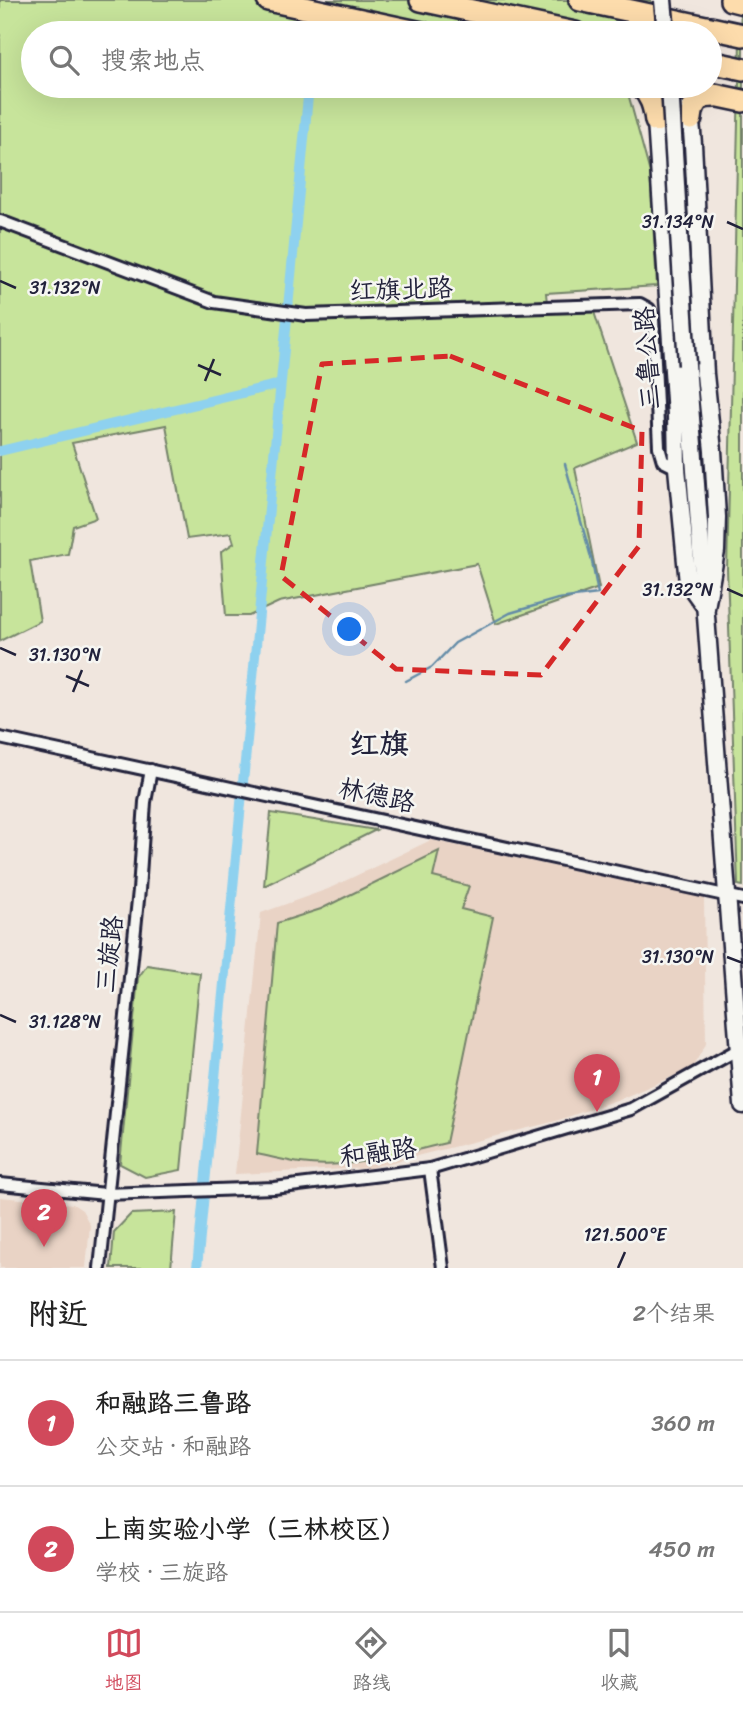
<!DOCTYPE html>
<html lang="zh">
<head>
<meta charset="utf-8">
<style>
  body { margin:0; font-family:Sriracha,"LXGW WenKai TC",sans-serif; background:#f6f6f6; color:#222 }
  .you { position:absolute; left:350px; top:630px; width:24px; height:24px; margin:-18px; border:5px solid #fff; border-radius:50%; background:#1a73e8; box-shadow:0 0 0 10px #1a73e833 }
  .badge { display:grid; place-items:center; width:46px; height:46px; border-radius:50%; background:#d1495b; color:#fff; font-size:23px; font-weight:700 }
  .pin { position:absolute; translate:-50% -58px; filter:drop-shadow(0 2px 4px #0008) }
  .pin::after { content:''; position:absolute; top:37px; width:24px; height:21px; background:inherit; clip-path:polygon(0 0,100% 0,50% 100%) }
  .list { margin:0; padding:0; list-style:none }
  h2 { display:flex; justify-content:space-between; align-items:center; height:91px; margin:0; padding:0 28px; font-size:30px }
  h2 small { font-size:23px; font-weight:400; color:#767676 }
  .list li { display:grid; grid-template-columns:46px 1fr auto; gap:21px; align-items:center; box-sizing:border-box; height:126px; padding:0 28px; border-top:2px solid #e0e0e0 }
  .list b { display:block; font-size:26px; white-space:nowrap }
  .list p { margin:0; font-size:23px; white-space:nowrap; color:#767676 }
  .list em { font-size:23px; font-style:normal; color:#767676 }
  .icon { flex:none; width:38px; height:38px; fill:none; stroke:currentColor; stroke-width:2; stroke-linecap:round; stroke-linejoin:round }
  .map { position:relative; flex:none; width:743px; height:1268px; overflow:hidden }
  .search { position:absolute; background:#fff; box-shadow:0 7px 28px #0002; left:21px; right:21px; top:21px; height:77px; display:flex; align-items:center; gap:18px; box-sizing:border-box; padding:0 24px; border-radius:38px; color:#767676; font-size:26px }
  .sheet { height:343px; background:#fff }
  nav { display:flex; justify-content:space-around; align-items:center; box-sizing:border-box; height:98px; border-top:2px solid #e0e0e0; background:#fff; font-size:19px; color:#767676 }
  nav a { display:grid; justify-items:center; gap:4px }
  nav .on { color:#d1495b }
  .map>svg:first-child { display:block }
  .built { fill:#e9d3c5 }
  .green { fill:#c7e49b; stroke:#74836b; stroke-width:2 }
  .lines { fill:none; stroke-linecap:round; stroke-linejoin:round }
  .stream { stroke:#638ba7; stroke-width:2.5 }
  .canal { stroke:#8ed1ef; stroke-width:10 }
  .street-casing { stroke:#22223b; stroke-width:16 }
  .secondary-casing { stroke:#22223b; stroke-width:21 }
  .highway-casing { stroke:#22223b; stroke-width:26 }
  .street { stroke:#f6f6f2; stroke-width:10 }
  .secondary { stroke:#f6f6f2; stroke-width:16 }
  .highway { stroke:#fddcac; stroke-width:21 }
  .secondary-bridge-casing { stroke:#22223b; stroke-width:21; stroke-linecap:butt }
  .secondary-bridge { stroke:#f6f6f2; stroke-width:16 }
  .marked { fill:none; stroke:#d62828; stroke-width:5; stroke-dasharray:14 9; stroke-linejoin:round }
  .ticks { fill:none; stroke:#22223b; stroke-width:2.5 }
  .labels { text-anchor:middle; stroke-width:5; stroke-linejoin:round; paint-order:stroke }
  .street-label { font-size:26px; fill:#22223b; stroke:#f6f6f2 }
  .quarter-label { font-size:30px; font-weight:bold; fill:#22223b; stroke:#f6f6f2 }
  .ticks-label { font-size:18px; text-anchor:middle; fill:#22223b; stroke:#f6f6f2; stroke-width:5; stroke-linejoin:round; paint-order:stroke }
</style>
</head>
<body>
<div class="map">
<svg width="743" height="1268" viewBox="0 0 743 1268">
  <rect width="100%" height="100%" fill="#f0e6de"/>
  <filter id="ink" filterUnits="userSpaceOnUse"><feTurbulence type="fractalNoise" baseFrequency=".0143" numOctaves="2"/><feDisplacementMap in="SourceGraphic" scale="14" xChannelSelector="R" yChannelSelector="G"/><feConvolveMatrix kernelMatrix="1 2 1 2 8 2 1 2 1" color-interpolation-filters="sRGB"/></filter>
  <g filter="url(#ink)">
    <g class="built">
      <polygon points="431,840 704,898 706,1044 692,1068 625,1097 556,1121 369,1168 235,1174 261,913 328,889"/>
      <polygon points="0,1197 73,1204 82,1210 90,1225 86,1268 0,1268"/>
    </g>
    <g class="green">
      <polygon points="0,0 651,0 648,33 33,33 33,86 633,86 629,97 650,173 657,286 546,293 548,313 594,312 637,442 575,468 599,588 496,624 477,564 279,602 249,616 226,616 221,552 234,543 231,533 187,539 166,425 72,443 96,518 73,526 68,554 30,561 40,621 0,641"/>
      <polygon points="741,0 743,0 743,886 738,885 727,569"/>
      <polygon points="271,813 376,830 264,886"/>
      <path d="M439,851L433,877L469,886L461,909L493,917L446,1143C399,1154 350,1170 300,1163C286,1161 272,1157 257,1154L277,923L321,909Z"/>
      <polygon points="147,965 200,973 181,1170 145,1177 120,1164 138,978"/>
      <polygon points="176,1212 171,1268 111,1268 114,1232 131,1214"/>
    </g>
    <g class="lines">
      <polyline class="stream" points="406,681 432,667 455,643 510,613 558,599 598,594 592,561 565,464"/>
      <g class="canal">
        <polyline points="314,33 316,6"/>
        <polyline points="0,451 280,384"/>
        <polyline points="197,1268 309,86"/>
      </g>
      <defs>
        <g id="street">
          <polyline points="0,221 214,302 306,315 640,304 649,309 653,319 659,447 663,461 677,468"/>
          <polyline points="0,738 743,899"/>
          <polyline points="430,1169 443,1268"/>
          <polyline points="0,1184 106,1194 274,1188 430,1169 631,1109 739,1049"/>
          <polyline points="100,1268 139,890 145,802 151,770"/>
        </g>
        <g id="secondary">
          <path d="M671,107C694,115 691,123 693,144L705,374L713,451L717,517L716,551L706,608L688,583L677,468L676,415L656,121L662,111Z"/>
          <polyline points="687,365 743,1105"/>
        </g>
        <g id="highway">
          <polyline points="268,0 422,33"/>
          <polyline points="421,0 575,33"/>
          <polyline points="580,0 743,35"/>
          <polyline points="731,0 743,3"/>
          <polyline points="710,62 743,69"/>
          <path d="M641,86C651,96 654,106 656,121"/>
          <polyline points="672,86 743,101"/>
          <path d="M691,119C693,102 698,96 715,96"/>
        </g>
      </defs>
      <use href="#street" class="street-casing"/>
      <use href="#secondary" class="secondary-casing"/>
      <use href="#highway" class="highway-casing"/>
      <use href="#street" class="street"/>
      <use href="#secondary" class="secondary"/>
      <use href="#highway" class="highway"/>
      <defs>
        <g id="secondary-bridge">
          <polyline points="663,0 666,33"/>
          <polyline points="670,86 687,365"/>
        </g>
      </defs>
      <use href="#secondary-bridge" class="secondary-bridge-casing"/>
      <use href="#secondary-bridge" class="secondary-bridge"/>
    </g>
  </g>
  <path class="marked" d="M450,356L642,431L639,546L541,675L396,669L281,576L322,364Z"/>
  <path class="ticks" d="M727,222L743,229M0,281L16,288M198,365L221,375M205,381L214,359M727,589L743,596M0,648L16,655M66,676L89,686M73,692L82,670M727,957L743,963M0,1015L16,1022M618,1268L625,1252"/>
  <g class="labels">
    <g class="street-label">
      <text transform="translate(401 289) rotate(-2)" y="9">红旗北路</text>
      <text transform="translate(647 358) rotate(-94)" y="9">三鲁公路</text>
      <text transform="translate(377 795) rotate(12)" y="9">林德路</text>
      <text transform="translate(109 954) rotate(-84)" y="9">三旋路</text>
      <text transform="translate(378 1152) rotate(-7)" y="9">和融路</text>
    </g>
    <g class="quarter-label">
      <text x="379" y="754">红旗</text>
    </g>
  </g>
  <g class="ticks-label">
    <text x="678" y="228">31.134°N</text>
    <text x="65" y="294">31.132°N</text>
    <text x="678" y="596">31.132°N</text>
    <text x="65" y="661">31.130°N</text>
    <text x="678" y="963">31.130°N</text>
    <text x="65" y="1028">31.128°N</text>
    <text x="625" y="1241">121.500°E</text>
  </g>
</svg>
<div class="you"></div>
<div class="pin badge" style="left:597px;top:1112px">1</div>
<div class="pin badge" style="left:44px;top:1247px">2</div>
<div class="search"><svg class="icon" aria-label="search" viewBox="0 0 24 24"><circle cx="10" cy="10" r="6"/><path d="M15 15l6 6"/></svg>搜索地点</div>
</div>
<section class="sheet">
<h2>附近<small>2个结果</small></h2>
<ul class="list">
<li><span class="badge">1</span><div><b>和融路三鲁路</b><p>公交站 · 和融路</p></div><em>360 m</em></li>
<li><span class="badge">2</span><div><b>上南实验小学（三林校区）</b><p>学校 · 三旋路</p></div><em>450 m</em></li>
</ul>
</section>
<nav>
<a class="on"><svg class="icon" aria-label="map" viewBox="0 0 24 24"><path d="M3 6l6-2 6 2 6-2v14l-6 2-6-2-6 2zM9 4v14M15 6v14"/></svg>地图</a>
<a><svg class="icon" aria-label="directions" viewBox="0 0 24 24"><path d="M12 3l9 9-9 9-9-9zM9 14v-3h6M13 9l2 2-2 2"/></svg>路线</a>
<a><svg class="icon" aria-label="saved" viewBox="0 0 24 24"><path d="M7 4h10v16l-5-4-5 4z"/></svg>收藏</a>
</nav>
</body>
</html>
